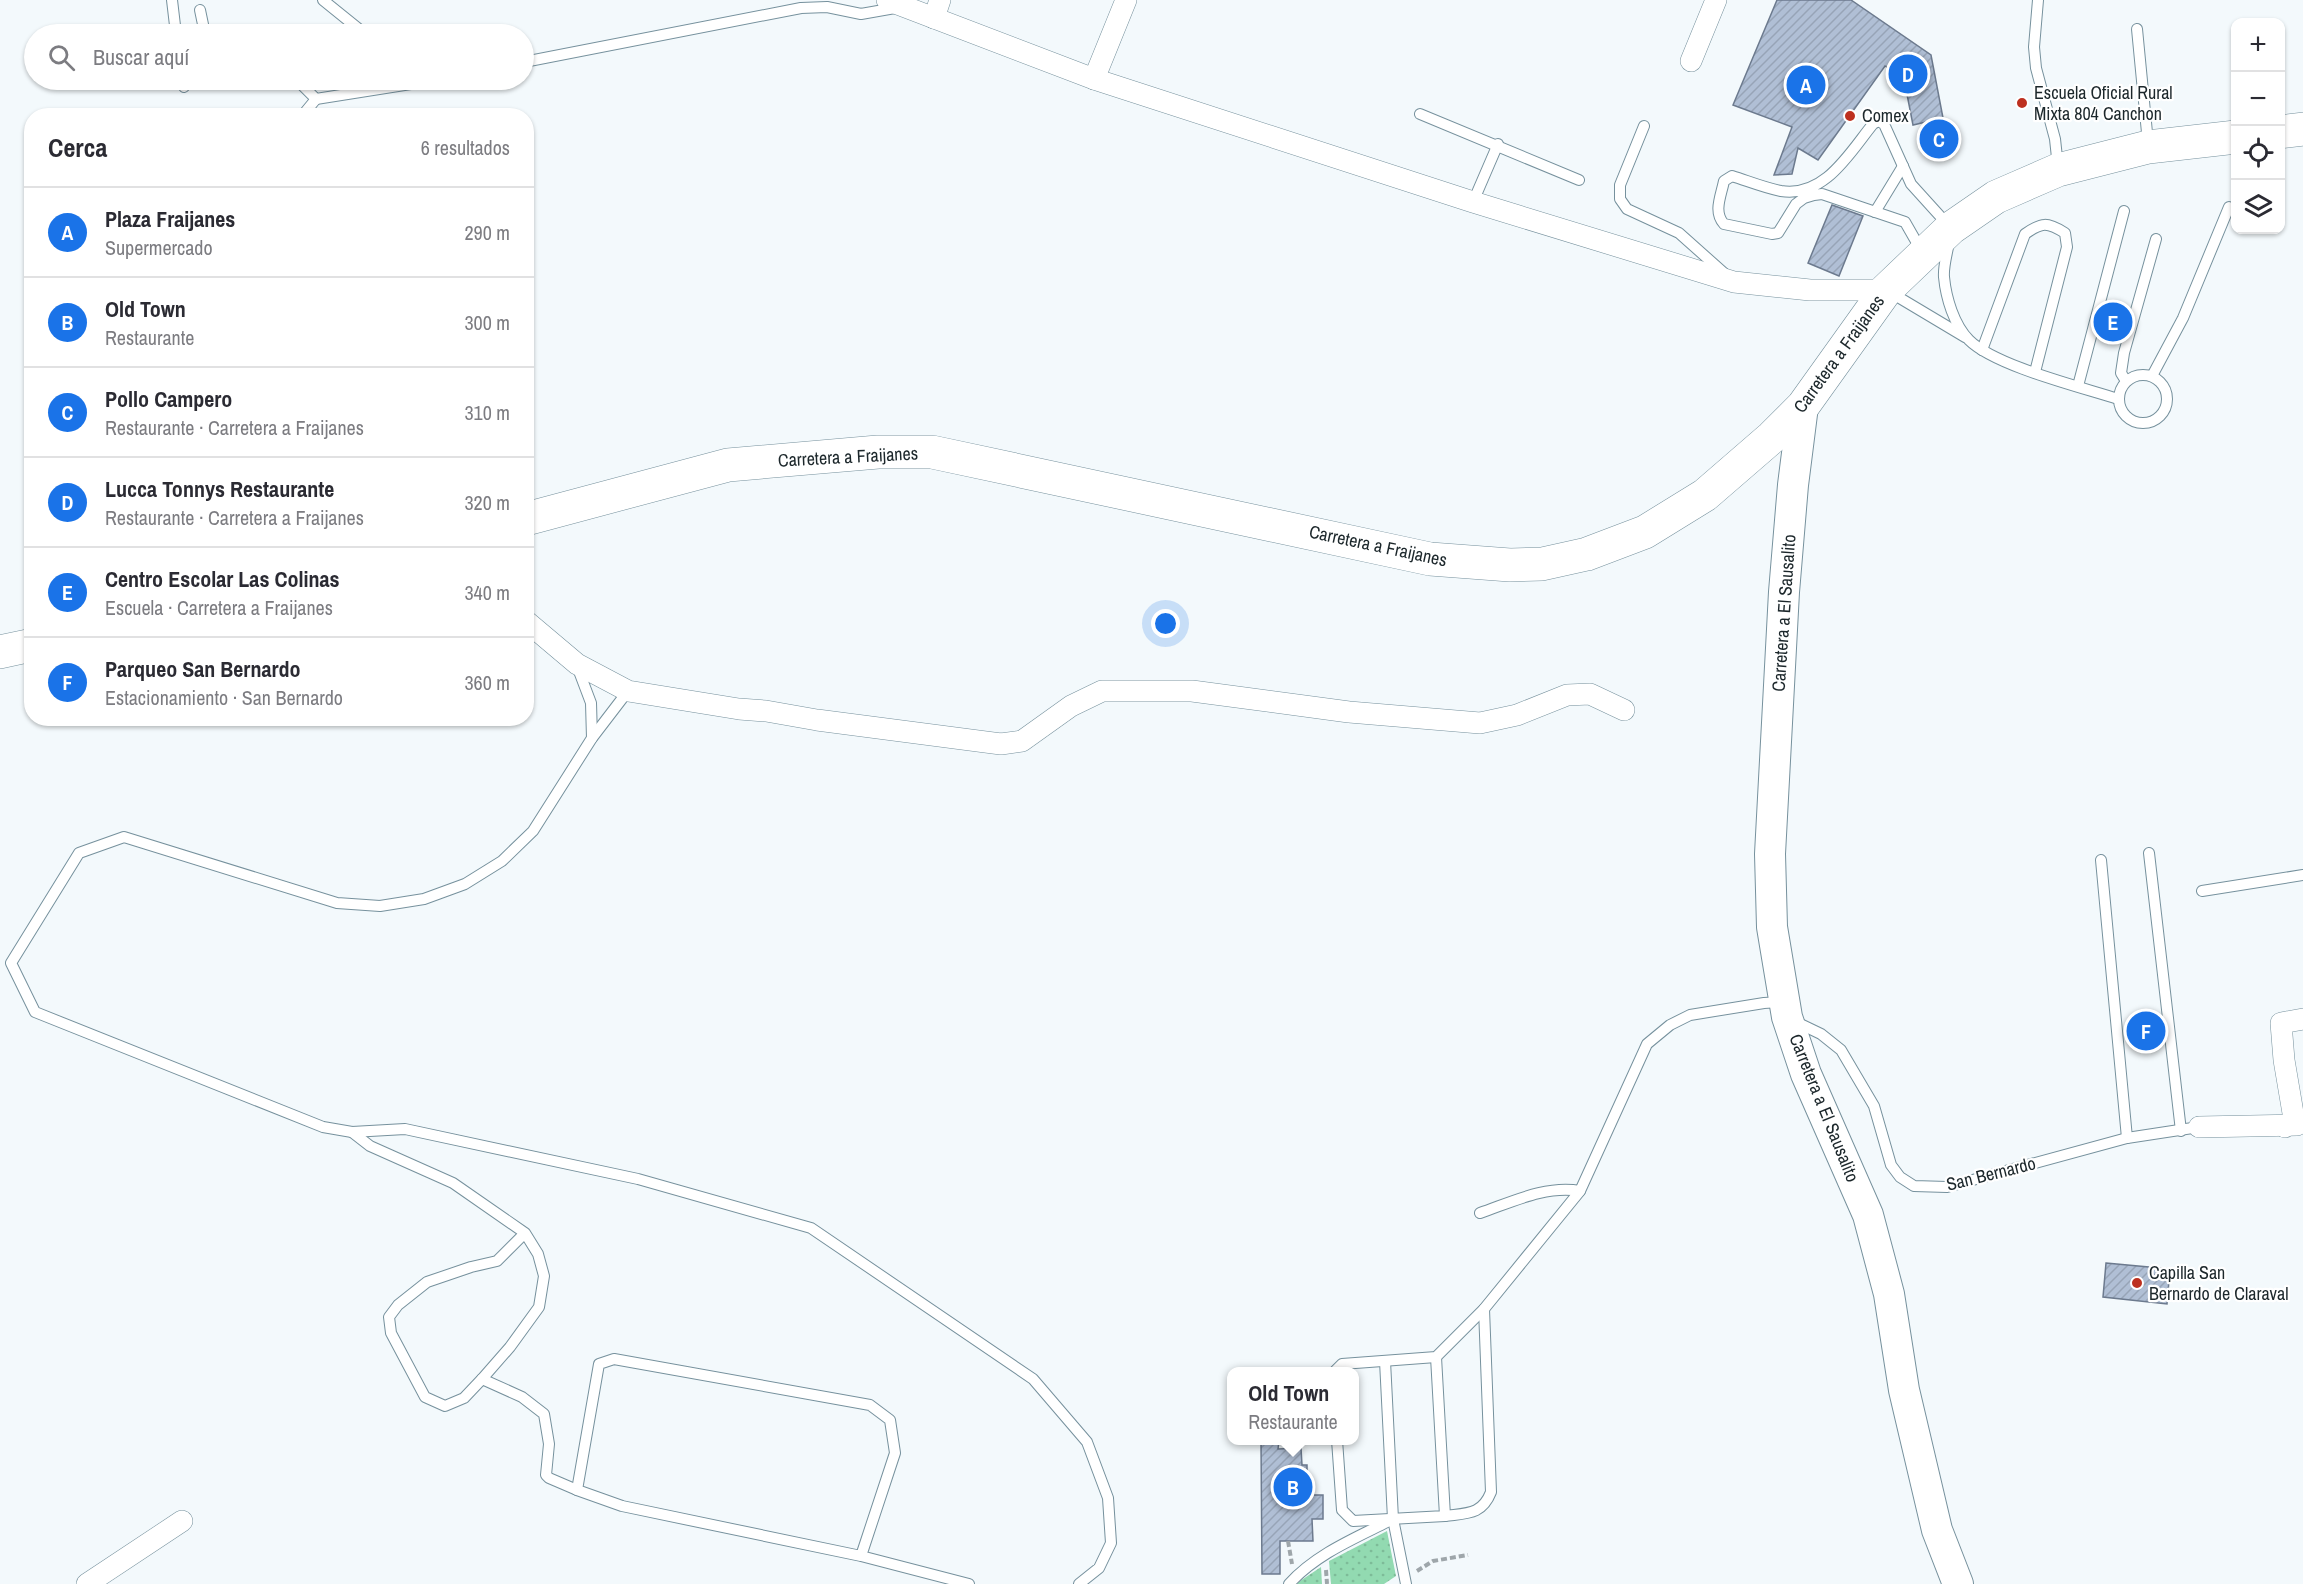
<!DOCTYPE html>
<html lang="es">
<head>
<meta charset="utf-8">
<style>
  body { margin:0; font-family:"Archivo Narrow",sans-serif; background:#f7f7f7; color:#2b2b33 }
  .controls { position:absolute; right:18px; top:18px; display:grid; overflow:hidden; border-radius:12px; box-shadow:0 2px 4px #0004 }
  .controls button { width:54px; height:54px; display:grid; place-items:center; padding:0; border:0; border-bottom:2px solid #e1e1e2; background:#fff; color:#2b2b33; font:30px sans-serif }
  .you { position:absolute; left:1166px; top:624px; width:21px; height:21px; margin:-15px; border:4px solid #fff; border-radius:50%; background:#1a73e8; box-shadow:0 0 0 9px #1a73e833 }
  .badge { display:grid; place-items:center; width:39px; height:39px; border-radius:50%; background:#1a73e8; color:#fff; font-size:20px; font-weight:700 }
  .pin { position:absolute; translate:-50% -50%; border:3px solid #fff; box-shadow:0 2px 6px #0006 }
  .popup { position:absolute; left:1227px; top:1367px; width:132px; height:78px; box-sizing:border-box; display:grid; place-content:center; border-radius:12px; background:#fff; filter:drop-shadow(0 2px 4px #0005); font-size:20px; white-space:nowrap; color:#7c7c81 }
  .popup b { font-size:22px; color:#2b2b33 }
  .popup::after { content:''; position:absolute; left:50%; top:100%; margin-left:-12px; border:12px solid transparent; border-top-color:#fff }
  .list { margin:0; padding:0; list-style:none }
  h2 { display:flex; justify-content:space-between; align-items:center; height:78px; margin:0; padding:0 24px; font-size:26px }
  h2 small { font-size:20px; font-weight:400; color:#7c7c81 }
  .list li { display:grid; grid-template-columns:39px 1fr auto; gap:18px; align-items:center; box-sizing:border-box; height:90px; padding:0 24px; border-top:2px solid #e1e1e2 }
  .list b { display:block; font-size:22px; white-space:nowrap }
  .list p { margin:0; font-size:20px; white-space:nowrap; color:#7c7c81 }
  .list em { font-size:20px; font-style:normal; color:#7c7c81 }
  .icon { flex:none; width:33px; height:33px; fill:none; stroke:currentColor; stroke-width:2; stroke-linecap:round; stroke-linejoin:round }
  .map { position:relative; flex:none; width:2303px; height:1584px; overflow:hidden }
  .search { position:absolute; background:#fff; box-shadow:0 2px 4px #0004; left:24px; top:24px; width:510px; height:66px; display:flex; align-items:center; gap:15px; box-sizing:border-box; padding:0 21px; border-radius:33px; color:#7c7c81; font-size:22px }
  .panel { position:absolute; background:#fff; box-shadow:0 2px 4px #0004; left:24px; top:108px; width:510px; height:618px; border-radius:24px }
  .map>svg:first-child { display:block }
  .grass { fill:url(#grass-dots) }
  .building { fill:url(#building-hatch); stroke:#6c7a8e; stroke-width:1.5 }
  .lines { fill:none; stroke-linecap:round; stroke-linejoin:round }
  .lane-casing { stroke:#76919d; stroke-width:12 }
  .street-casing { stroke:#76919d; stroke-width:22 }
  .secondary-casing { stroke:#76919d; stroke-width:32 }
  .primary-casing { stroke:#76919d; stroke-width:34 }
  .path { stroke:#9ea6aa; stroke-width:4; stroke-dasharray:6 3; stroke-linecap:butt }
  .lane { stroke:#fff; stroke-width:10 }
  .street { stroke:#fff; stroke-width:21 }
  .secondary { stroke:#fff; stroke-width:30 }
  .primary { stroke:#fff; stroke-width:33 }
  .poi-dot { fill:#bd301f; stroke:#fff; stroke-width:2 }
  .labels { text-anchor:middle; stroke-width:4.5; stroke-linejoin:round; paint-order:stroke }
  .poi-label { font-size:18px; fill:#1c272b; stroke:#fff; text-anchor:start }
  .street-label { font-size:18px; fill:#1c272b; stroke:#fff }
</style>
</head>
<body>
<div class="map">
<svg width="2303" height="1584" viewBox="0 0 2303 1584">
  <defs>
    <pattern id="grass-dots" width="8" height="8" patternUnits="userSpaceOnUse" patternTransform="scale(1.5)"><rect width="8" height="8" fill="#92dab1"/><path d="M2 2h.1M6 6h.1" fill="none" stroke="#7dbb98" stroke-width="1.8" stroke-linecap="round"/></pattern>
    <pattern id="building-hatch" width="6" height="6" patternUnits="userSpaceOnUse" patternTransform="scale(1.5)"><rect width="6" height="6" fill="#b0bfd5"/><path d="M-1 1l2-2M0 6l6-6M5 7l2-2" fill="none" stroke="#97a4b7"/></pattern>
  </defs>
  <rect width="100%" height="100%" fill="#f3f9fc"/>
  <g class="grass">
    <polygon points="1387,1531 1396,1576 1384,1584 1331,1584 1329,1561"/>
    <polygon points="1321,1567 1322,1584 1297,1584 1300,1581"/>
  </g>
  <g class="building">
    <polygon points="1777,0 1851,0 1931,55 1943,118 1913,125 1904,79 1885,66 1818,160 1798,148 1792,174 1774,175 1792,127 1733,105"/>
    <polygon points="1832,205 1863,216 1839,276 1808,263"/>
    <polygon points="2106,1263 2170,1269 2167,1304 2103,1297"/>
    <polygon points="1279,1441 1278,1449 1301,1448 1302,1465 1307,1465 1307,1495 1323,1495 1323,1519 1312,1519 1313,1541 1280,1541 1280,1574 1262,1574 1261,1442"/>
  </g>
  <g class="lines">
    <defs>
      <g id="lane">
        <polyline points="172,0 176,34"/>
        <polyline points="323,0 365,34"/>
        <polyline points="2038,0 2034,47 2036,68 2055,139 2058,167"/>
        <polyline points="200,10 205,34"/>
        <polyline points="2137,29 2148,143"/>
        <polyline points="524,62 801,8 827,7 861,14 895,8"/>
        <polyline points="183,80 184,87"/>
        <polyline points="297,80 316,99 436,80"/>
        <polyline points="1420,114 1579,180"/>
        <polyline points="302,116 316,99"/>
        <polyline points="1644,126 1620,185 1620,199 1627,209 1679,233 1725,274"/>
        <polyline points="1473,202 1498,144"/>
        <polyline points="1875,212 1903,166"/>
        <path d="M1949,240C1948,252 1943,265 1944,277C1946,298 1954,325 1969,340C1995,366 2081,387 2118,399"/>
        <path d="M1921,250L1905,222L1822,194L1814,195L1804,198L1796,204L1778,233L1772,234L1724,224C1713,212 1721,196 1724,181L1732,176C1748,181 1765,188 1781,191C1825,198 1850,152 1873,124L1878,121L1884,124L1911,184L1949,226"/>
        <polyline points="1888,291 1965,337"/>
        <path d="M1982,350L2025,234C2042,222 2047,222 2065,233L2067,247L2035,372"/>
        <circle cx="2143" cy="399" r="24"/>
        <polyline points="2152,376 2183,318 2229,207"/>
        <polyline points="2126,381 2121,373 2124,353 2156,239"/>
        <polyline points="2078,386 2124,211"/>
        <polyline points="577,666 591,703 592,738"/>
        <polyline points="628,691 592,738 533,831 502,861 465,884 424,899 380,906 337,903 124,837 79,853 11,963 35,1012 323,1127 352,1132 405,1129 638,1179 811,1228 1033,1379 1087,1442 1108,1498 1111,1543 1099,1568 1079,1584"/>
        <polyline points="2149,853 2181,1131"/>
        <polyline points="2101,860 2127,1138"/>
        <polyline points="2202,891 2303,875"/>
        <polyline points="1796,1022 1821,1034 1841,1050 1874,1106 1891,1165 1900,1177 1914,1186 1947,1187 2127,1138 2199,1127"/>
        <polyline points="352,1132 370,1146 453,1183 525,1233 538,1254 544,1276 539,1307 510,1347 482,1379 464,1398 445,1406 425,1397 391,1333 389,1317 398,1305 427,1282 471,1267 497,1261 525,1233"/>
        <path d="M1480,1213C1512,1202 1546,1185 1580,1191"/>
        <polyline points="1385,1361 1393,1519 1406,1584"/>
        <polyline points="1334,1372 1342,1364 1436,1357 1484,1309 1580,1191 1647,1044 1670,1025 1690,1015 1764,1003 1782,1002"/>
        <polyline points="482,1379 522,1397 544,1414 549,1444 546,1475 549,1478 577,1490"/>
        <polyline points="1337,1440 1342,1510 1353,1521 1445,1516 1436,1357"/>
        <path d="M1445,1516C1467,1513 1482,1515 1491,1492L1484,1309"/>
        <polyline points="861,1556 895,1453 890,1420 870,1405 614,1359 599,1364 577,1490 622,1506 861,1556 969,1584"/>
        <path d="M1289,1584C1315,1555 1353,1539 1387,1522"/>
      </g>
      <g id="street">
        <polyline points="887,0 1094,79 1473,202 1734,282 1810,290 1886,290"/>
        <polyline points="934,18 940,0"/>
        <polyline points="1691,61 1716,0"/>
        <polyline points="1094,79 1126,0"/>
        <polyline points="526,621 577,664 628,691 739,709 766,711 817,720 1001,744 1022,741 1071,706 1102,691 1192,691 1349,712 1480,723 1517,715 1567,695 1590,694 1624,710"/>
        <polyline points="2199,1127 2297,1125"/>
        <polyline points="2285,1127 2294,1119 2284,1060 2281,1023 2303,1019"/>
        <polyline points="87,1584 182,1521"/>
      </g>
      <polyline id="secondary" points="1803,406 1793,485 1784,592 1770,854 1772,927 1787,1017 1806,1074 1868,1215 1889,1294 1904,1390 1937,1530 1958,1584"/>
      <g id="primary">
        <polyline points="2280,132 2303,129"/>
        <polyline points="526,519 728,465 878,452 932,452 1430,559 1510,565 1542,564 1587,554 1645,532 1705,495 1772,437 1803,406 1886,290 1951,228 1996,197 2058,170 2148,147 2236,137"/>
        <polyline points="0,652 32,645"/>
      </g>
    </defs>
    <use href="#lane" class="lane-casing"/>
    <use href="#street" class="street-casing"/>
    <use href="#secondary" class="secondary-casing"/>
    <use href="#primary" class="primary-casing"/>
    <g class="path">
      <polyline points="1288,1541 1292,1564"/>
      <polyline points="1326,1570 1327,1584"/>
      <polyline points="1417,1571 1433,1561 1468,1555"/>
    </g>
    <use href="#lane" class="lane"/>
    <use href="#street" class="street"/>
    <use href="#secondary" class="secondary"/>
    <use href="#primary" class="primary"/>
  </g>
  <g class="poi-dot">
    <circle cx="2022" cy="103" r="6"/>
    <circle cx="1850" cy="116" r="6"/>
    <circle cx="2137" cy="1283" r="6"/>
  </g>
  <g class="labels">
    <g class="poi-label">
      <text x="2034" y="99">Escuela Oficial Rural<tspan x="2034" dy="21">Mixta 804 Canchon</tspan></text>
      <text x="1862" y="122">Comex</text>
      <text x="2149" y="1279">Capilla San<tspan x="2149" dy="21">Bernardo de Claraval</tspan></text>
    </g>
    <g class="street-label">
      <text transform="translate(1839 354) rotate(-54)" y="6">Carretera a Fraijanes</text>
      <text transform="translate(848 457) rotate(-3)" y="6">Carretera a Fraijanes</text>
      <text transform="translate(1378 546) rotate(12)" y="6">Carretera a Fraijanes</text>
      <text transform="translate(1784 613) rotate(-86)" y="6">Carretera a El Sausalito</text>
      <text transform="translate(1824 1108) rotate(68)" y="6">Carretera a El Sausalito</text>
      <text transform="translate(1991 1174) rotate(-14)" y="6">San Bernardo</text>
    </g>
  </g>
</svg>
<div class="controls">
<button>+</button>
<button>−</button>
<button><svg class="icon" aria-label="locate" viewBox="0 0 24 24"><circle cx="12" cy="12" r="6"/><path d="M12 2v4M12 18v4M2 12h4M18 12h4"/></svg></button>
<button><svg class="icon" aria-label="layers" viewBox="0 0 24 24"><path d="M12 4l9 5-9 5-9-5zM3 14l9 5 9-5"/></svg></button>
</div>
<div class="you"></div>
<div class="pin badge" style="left:1806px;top:85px">A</div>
<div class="pin badge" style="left:1293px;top:1487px">B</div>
<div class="popup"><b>Old Town</b>Restaurante</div>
<div class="pin badge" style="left:1939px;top:139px">C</div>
<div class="pin badge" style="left:1908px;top:74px">D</div>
<div class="pin badge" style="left:2113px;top:322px">E</div>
<div class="pin badge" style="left:2146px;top:1031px">F</div>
<div class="search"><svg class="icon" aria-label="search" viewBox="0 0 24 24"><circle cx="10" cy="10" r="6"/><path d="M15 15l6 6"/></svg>Buscar aquí</div>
<section class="panel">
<h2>Cerca<small>6 resultados</small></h2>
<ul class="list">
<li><span class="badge">A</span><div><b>Plaza Fraijanes</b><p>Supermercado</p></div><em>290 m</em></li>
<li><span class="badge">B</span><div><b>Old Town</b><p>Restaurante</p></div><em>300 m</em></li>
<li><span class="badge">C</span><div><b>Pollo Campero</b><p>Restaurante · Carretera a Fraijanes</p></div><em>310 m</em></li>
<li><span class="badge">D</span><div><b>Lucca Tonnys Restaurante</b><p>Restaurante · Carretera a Fraijanes</p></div><em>320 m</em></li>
<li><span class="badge">E</span><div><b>Centro Escolar Las Colinas</b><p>Escuela · Carretera a Fraijanes</p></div><em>340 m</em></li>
<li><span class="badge">F</span><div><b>Parqueo San Bernardo</b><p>Estacionamiento · San Bernardo</p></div><em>360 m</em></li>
</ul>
</section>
</div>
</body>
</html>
